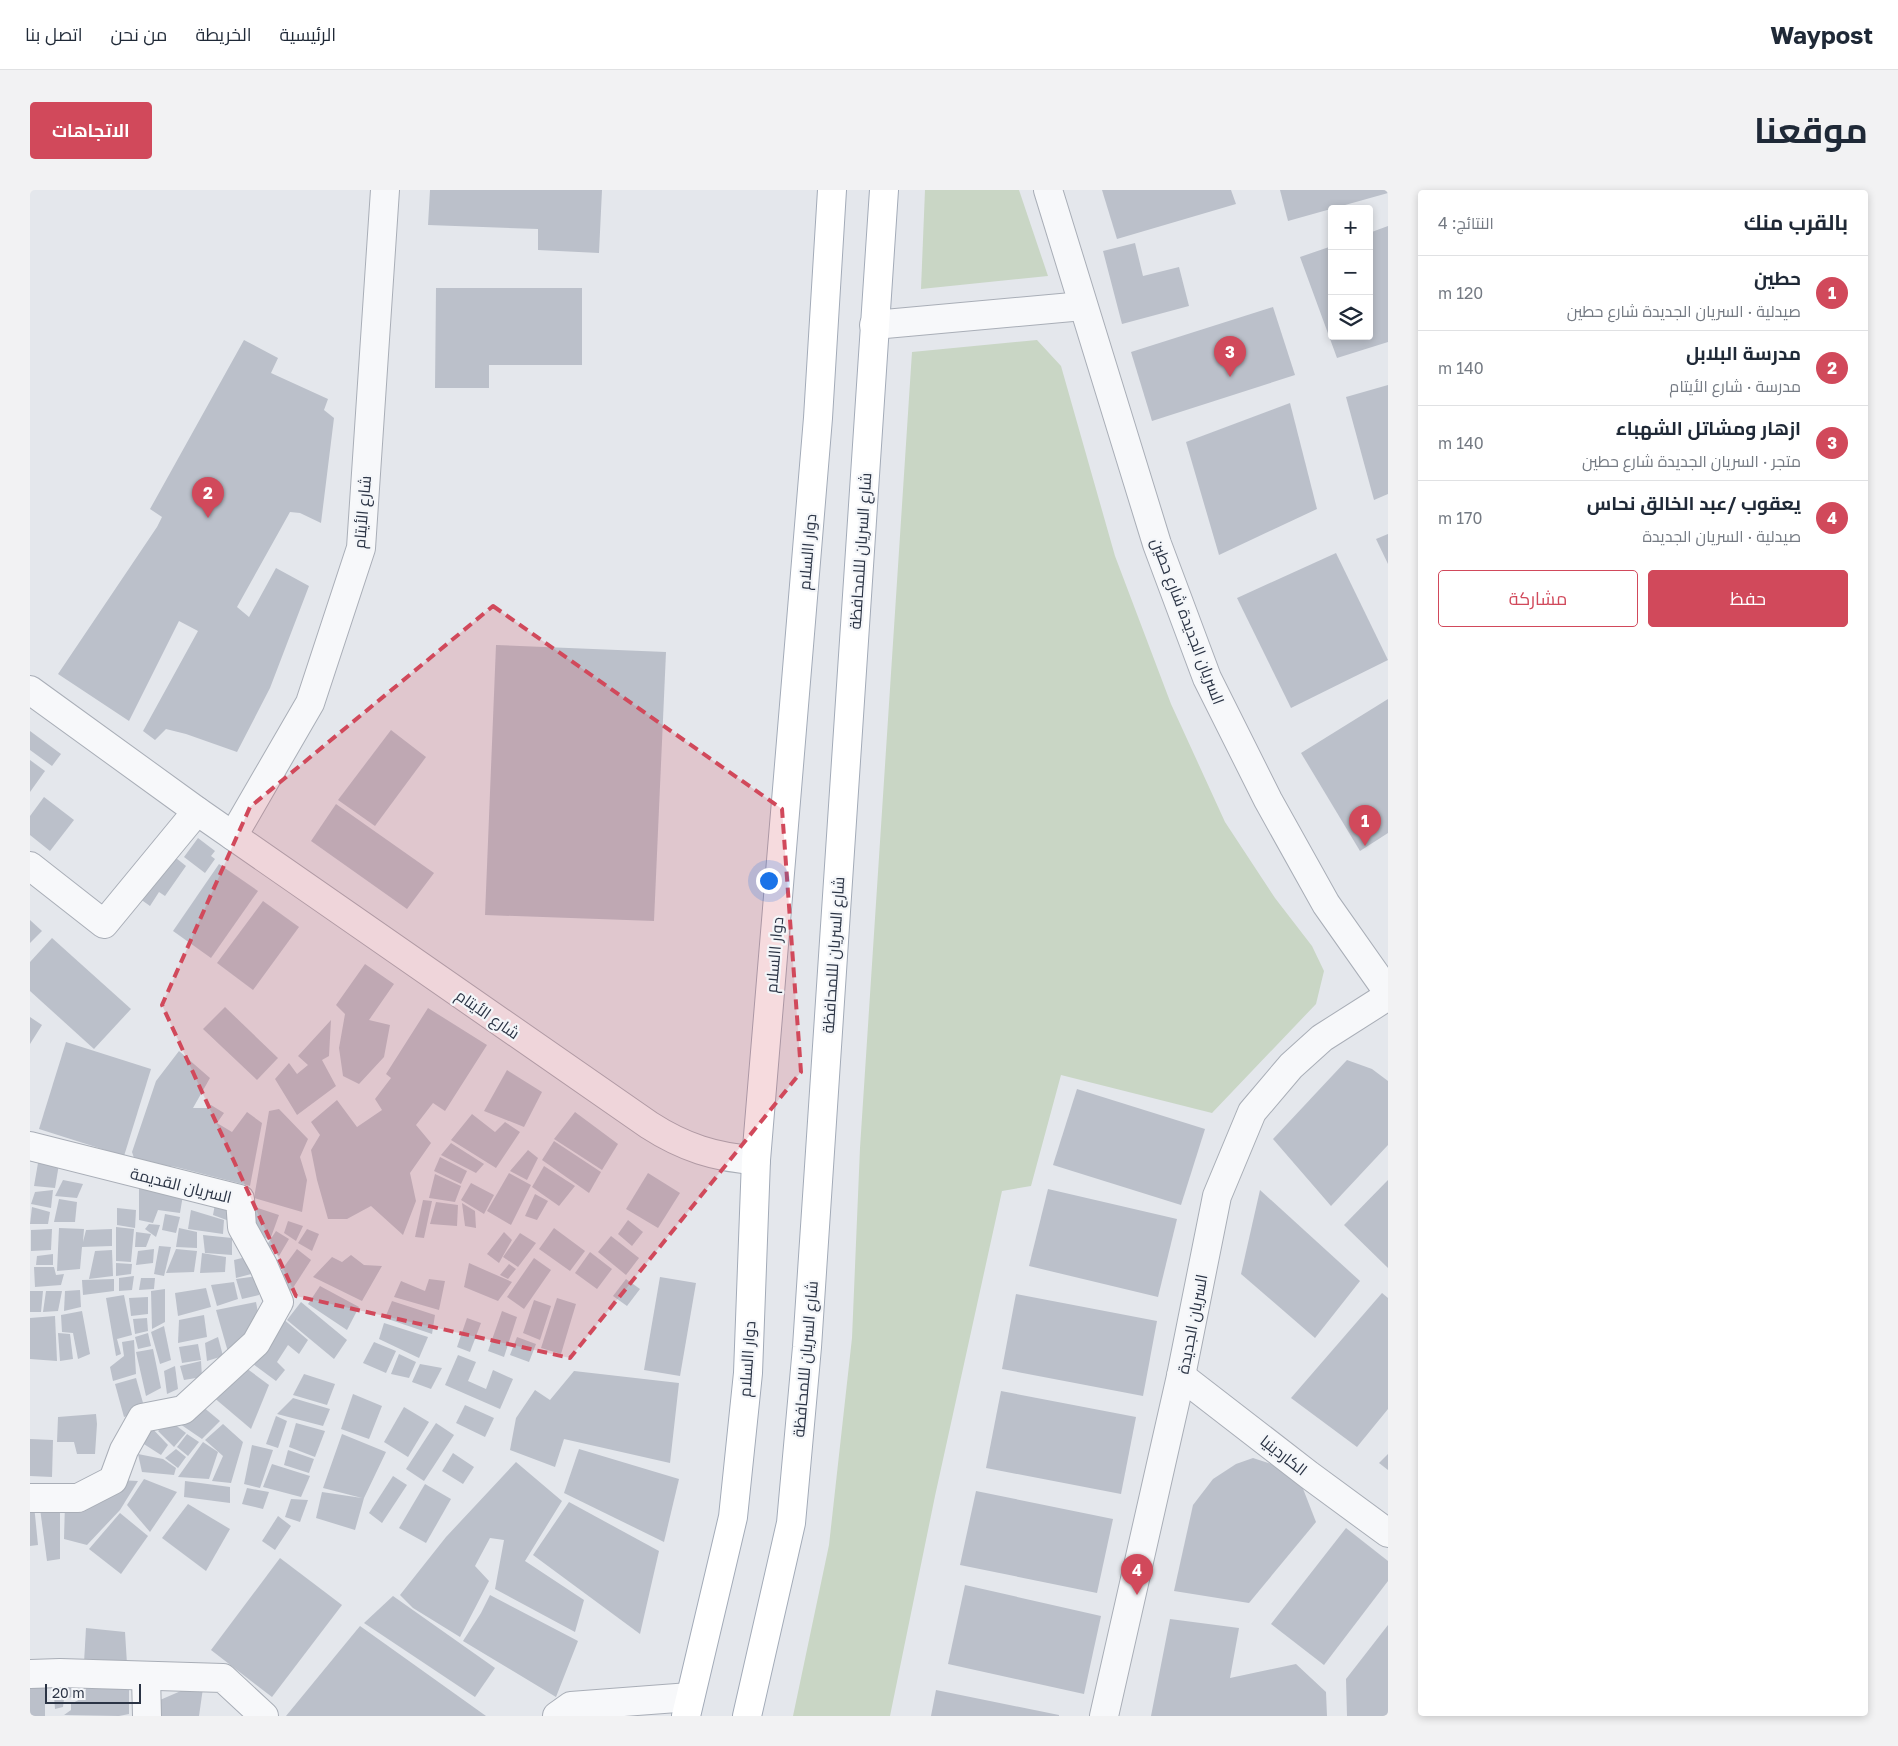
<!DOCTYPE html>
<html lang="ar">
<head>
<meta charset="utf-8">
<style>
  body { margin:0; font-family:"Golos Text",Cairo,sans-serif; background:#f2f2f3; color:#1f2937; direction:rtl }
  .controls { position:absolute; right:15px; top:15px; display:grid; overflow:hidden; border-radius:5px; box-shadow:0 2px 8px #0003 }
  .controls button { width:45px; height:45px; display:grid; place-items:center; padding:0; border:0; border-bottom:1px solid #e0e1e3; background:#fff; color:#1f2937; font:25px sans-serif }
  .scale { position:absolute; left:15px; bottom:12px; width:96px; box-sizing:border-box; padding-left:5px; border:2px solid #2b3445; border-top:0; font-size:14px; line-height:18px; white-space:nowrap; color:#2b3445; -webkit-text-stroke:4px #f4f6f9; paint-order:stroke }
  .you { position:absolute; left:738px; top:690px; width:18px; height:18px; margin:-12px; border:4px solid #fff; border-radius:50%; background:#1a73e8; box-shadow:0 0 0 8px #1a73e833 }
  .badge { display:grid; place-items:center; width:32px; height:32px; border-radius:50%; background:#d1495b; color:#fff; font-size:16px; font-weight:700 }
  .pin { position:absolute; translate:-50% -41px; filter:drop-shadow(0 1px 2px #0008) }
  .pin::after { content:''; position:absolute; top:26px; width:18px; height:15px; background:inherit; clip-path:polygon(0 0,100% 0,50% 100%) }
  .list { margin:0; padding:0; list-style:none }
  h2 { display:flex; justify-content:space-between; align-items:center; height:65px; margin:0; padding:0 20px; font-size:21px }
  h2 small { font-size:16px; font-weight:400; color:#747a83 }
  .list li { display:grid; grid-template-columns:32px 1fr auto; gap:15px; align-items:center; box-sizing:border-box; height:75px; padding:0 20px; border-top:1px solid #e0e1e3 }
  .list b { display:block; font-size:19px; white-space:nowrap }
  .list p { margin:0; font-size:16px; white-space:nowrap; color:#747a83 }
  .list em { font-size:16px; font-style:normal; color:#747a83 }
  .actions { display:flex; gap:10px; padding:15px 20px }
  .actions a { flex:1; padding:11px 0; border:1px solid #d1495b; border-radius:5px; text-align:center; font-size:18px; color:#d1495b }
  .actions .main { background:#d1495b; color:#fff }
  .icon { flex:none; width:28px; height:28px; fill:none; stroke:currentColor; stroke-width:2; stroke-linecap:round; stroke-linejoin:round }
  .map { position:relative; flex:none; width:1358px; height:1526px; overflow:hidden; direction:ltr; border-radius:5px }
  header { display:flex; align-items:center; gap:30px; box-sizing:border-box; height:70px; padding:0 25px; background:#fff; border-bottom:1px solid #e0e1e3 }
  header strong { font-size:24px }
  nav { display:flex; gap:28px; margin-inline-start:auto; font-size:18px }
  .intro { display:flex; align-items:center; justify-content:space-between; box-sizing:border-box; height:120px; padding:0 30px }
  h1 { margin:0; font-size:35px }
  .button { padding:12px 22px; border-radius:5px; background:#d1495b; color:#fff; font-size:18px; font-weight:700 }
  main { display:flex; gap:30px; padding:0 30px }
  aside { flex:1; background:#fff; border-radius:5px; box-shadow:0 2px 8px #0003 }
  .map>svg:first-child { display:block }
  .green { fill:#c9d6c5 }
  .building { fill:#bbc0ca }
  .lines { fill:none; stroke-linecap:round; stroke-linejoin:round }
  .minor-casing { stroke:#a9aeb7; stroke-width:30 }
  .major-casing { stroke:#a3abb8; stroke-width:30 }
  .minor { stroke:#f7f8fa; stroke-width:28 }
  .major { stroke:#fff; stroke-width:28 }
  .marked { fill:#d1495b; fill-opacity:0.2; stroke:#d1495b; stroke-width:4; stroke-dasharray:10 6; stroke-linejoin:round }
  .labels { text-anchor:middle; stroke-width:4.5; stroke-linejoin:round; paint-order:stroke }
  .street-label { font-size:16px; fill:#2b3445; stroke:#f4f6f9 }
</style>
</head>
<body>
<header>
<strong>Waypost</strong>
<nav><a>الرئيسية</a><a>الخريطة</a><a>من نحن</a><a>اتصل بنا</a></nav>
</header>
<div class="intro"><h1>موقعنا</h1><a class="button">الاتجاهات</a></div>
<main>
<aside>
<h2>بالقرب منك<small>النتائج: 4</small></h2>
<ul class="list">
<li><span class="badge">1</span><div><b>حطين</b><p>صيدلية · السريان الجديدة شارع حطين</p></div><em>120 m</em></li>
<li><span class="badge">2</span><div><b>مدرسة البلابل</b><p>مدرسة · شارع الأيتام</p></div><em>140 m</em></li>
<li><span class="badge">3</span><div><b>ازهار ومشاتل الشهباء</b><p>متجر · السريان الجديدة شارع حطين</p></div><em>140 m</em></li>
<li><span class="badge">4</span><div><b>يعقوب /عبد الخالق نحاس</b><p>صيدلية · السريان الجديدة</p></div><em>170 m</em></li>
</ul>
<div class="actions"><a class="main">حفظ</a><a>مشاركة</a></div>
</aside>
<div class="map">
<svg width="1358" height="1526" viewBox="0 0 1358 1526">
  <rect width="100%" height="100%" fill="#e4e7ec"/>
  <g class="green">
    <polygon points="895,0 989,0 1018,86 891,99"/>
    <polygon points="1007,150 1031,176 1085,366 1141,514 1195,632 1245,708 1282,756 1294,781 1286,814 1182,923 1031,885 1001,996 972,1001 905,1306 860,1526 763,1526 799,1355 822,1148 830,958 882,162"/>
  </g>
  <g class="building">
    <polygon points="400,0 572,0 569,63 508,60 508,39 398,35"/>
    <polygon points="1072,0 1201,0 1206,14 1087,49"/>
    <polygon points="1250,0 1358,0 1358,3 1258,31"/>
    <polygon points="1358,36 1358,152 1307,168 1270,67 1302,56 1302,146 1339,146 1339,43"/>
    <polygon points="1105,53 1113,86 1149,77 1159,116 1092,134 1073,61"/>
    <polygon points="406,98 552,98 552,175 459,175 459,198 405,198"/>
    <polygon points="1243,117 1265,185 1122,231 1101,162"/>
    <polygon points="214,150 248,168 241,183 298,209 294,220 304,228 291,333 270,323 260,322 207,417 219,427 246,378 279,396 240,498 207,562 156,544 136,539 125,550 113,541 168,441 149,431 99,531 28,484 127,337 132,327 120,319"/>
    <polygon points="1358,195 1358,304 1344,310 1316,207"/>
    <polygon points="1260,213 1287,319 1189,365 1156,252"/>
    <polygon points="1358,344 1358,374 1346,349"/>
    <polygon points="1306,363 1358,470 1261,518 1207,408"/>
    <polygon points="466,455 636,462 624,731 455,725"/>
    <polygon points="1358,509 1358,643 1330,661 1271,563"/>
    <polygon points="361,540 396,567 345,636 308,610"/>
    <polygon points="0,541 31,564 22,576 0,560"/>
    <polygon points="0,570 15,581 0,602"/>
    <polygon points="14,607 44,630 20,661 0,645 0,626"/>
    <polygon points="306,614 404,683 377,719 281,651"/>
    <polygon points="168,648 185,661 181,666 185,669 175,683 154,667"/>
    <polygon points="146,668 156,676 135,706 129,702 120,716 106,706 131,670 140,676"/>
    <polygon points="189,674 228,701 181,768 143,741"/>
    <polygon points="233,711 269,737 223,800 187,773"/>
    <polygon points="0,730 12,741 0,753"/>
    <polygon points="22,748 101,819 64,859 0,801 0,772"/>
    <polygon points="335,774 364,794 339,830 360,835 354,867 329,894 313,886 309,858 315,824 306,815"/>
    <polygon points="195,817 248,868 227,890 173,839"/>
    <polygon points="398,818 457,855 415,921 403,913 386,935 401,953 380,983 386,1011 373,1045 341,1016 317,1029 298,1029 287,990 281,960 290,945 281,932 307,910 327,937 352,920 345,909 361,888 356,884"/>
    <polygon points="0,827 12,835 0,854"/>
    <polygon points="301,830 299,866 292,870 306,896 267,925 245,889 259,873 267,884 278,875 268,866"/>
    <polygon points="36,852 121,879 94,966 9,939"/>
    <polygon points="149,861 180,888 163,918 177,918 181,915 194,923 187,933 202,942 217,922 232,933 220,996 146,977 105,971 102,962 126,891"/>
    <polygon points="1317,870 1342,879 1358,891 1358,955 1301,1016 1243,949"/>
    <polygon points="477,880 512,902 494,937 454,921"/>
    <polygon points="1047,899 1175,939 1151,1015 1023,975"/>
    <polygon points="249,919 278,949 270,967 277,990 272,1022 224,1008 239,921"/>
    <polygon points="545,922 588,954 572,980 524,949"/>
    <polygon points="442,924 465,942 475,932 490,942 466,978 421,950"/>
    <polygon points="524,951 571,982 559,1003 512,970"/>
    <polygon points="421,953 454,974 446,983 411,965"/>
    <polygon points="498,960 508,968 497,990 480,981"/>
    <polygon points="410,967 437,981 431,994 404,981"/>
    <polygon points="8,973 29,974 25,998 4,996"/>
    <polygon points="514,976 545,996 529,1016 502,997"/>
    <polygon points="479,983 501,995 481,1035 457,1021"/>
    <polygon points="618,983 650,1003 628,1038 596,1019"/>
    <polygon points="405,984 431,996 425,1012 399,1008"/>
    <polygon points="33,990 53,994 47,1008 25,1006"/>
    <polygon points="1358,990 1358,1078 1314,1035"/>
    <polygon points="109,991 154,999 150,1023 128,1020 123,1033 109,1030"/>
    <polygon points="441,993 464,1005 454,1024 431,1010"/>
    <polygon points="1018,999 1147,1029 1128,1107 999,1076"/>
    <polygon points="23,1000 21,1018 1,1014 5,1002"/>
    <polygon points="1230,1000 1330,1091 1285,1148 1211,1084"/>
    <polygon points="505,1004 518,1011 507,1030 495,1026"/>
    <polygon points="29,1009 47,1012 45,1032 24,1032"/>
    <polygon points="186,1009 205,1012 202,1032 183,1025"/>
    <polygon points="393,1010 402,1011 394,1048 385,1047"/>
    <polygon points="406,1012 428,1015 427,1036 400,1034"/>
    <polygon points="432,1013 445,1021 446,1038 435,1036"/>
    <polygon points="222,1016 249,1025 240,1050 246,1041 259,1049 249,1066 237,1055 240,1050 216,1039"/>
    <polygon points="2,1017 20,1022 18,1034 0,1034"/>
    <polygon points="87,1018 106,1020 105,1038 87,1035"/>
    <polygon points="161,1020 194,1030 193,1044 158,1039"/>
    <polygon points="135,1024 150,1027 146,1043 132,1040"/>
    <polygon points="598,1030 613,1042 602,1056 588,1044"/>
    <polygon points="258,1031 273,1036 266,1051 254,1043"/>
    <polygon points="119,1034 130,1035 126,1047 115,1039"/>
    <polygon points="86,1037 104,1039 101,1072 86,1071"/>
    <polygon points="29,1038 54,1039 53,1052 56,1040 82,1039 82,1056 52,1057 50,1079 27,1081"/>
    <polygon points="149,1038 167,1042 167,1058 146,1057"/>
    <polygon points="524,1038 555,1061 540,1081 509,1059"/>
    <polygon points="22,1039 21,1060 1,1061 1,1040"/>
    <polygon points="277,1039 289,1044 282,1061 268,1053"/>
    <polygon points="106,1042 121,1044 116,1057 105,1057"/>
    <polygon points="474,1042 482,1050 469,1073 457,1064"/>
    <polygon points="490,1043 506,1053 488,1077 473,1067"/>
    <polygon points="173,1045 202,1048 202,1065 175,1063"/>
    <polygon points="581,1046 609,1068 596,1085 568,1062"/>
    <polygon points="129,1056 141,1057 134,1086 124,1084"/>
    <polygon points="124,1059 123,1073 106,1075 108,1061"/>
    <polygon points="146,1059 167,1061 164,1082 136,1083"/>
    <polygon points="267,1059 281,1070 261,1101 245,1089"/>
    <polygon points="82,1060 83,1086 59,1089 65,1061"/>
    <polygon points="560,1062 582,1079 567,1099 545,1083"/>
    <polygon points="172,1063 196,1067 195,1082 170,1083"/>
    <polygon points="23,1064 23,1075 6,1075 7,1066"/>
    <polygon points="224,1065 229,1082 206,1088 204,1070"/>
    <polygon points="321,1065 334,1075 352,1076 332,1111 283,1087 302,1067 312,1072"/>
    <polygon points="504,1068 521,1080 494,1119 477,1107"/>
    <polygon points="86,1073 102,1074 101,1084 86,1086"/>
    <polygon points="439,1073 482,1092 468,1111 434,1097"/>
    <polygon points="479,1074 486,1079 478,1089 470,1085"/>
    <polygon points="4,1077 24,1077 26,1085 34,1084 31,1095 5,1097"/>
    <polygon points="104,1086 102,1100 89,1101 89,1088"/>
    <polygon points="228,1086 229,1105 212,1109 206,1089"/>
    <polygon points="630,1087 666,1093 650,1186 614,1180"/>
    <polygon points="111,1088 125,1088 124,1099 109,1100"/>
    <polygon points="84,1089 84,1101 53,1105 52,1090"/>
    <polygon points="399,1089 415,1091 409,1120 364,1107 371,1091 395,1101"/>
    <polygon points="596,1089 610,1099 597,1116 583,1106"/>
    <polygon points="204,1092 208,1109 187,1116 181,1095"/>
    <polygon points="290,1096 329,1117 317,1140 278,1114"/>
    <polygon points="176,1098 181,1117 148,1126 145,1103"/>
    <polygon points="135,1099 135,1132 122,1139 121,1101"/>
    <polygon points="50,1100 51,1117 34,1121 35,1101"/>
    <polygon points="0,1101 13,1101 11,1122 0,1122"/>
    <polygon points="16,1101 32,1101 28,1121 13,1122"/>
    <polygon points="1352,1103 1358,1108 1358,1219 1327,1257 1261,1208"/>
    <polygon points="986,1104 1127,1131 1113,1206 972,1179"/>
    <polygon points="94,1105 102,1145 87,1149 91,1164 86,1166 76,1108"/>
    <polygon points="118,1107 118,1124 101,1126 99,1108"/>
    <polygon points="527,1108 546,1114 531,1164 511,1158"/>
    <polygon points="504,1110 521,1116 510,1150 493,1143"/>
    <polygon points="362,1111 405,1125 402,1144 355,1128"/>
    <polygon points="226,1112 229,1128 214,1150 198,1162 186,1120"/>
    <polygon points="271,1112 317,1150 304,1169 257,1130"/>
    <polygon points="52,1121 60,1164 48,1169 43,1143 32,1142 31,1125"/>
    <polygon points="472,1121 487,1127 474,1167 458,1161"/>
    <polygon points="174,1125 177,1147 148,1153 149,1130"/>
    <polygon points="25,1126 27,1171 0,1169 0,1128"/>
    <polygon points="117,1128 118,1141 105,1144 103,1129"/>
    <polygon points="252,1128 278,1150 269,1164 258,1155 247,1172 255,1180 246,1191 219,1171"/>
    <polygon points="437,1128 451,1133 440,1162 427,1157"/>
    <polygon points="354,1133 398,1147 389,1168 349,1149"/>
    <polygon points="134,1136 141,1170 130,1174 121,1142"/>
    <polygon points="28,1143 40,1144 43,1169 30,1171"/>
    <polygon points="118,1143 121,1156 108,1159 105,1147"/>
    <polygon points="188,1147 193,1166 177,1171 175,1153"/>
    <polygon points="487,1147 506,1154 499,1172 480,1165"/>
    <polygon points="104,1150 106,1184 83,1191 80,1177 94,1166 92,1152"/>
    <polygon points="344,1152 366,1161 356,1183 333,1173"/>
    <polygon points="168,1154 171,1170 152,1173 149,1157"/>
    <polygon points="123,1159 131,1198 116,1206 106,1162"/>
    <polygon points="369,1164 386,1172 379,1188 361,1184"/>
    <polygon points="428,1165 446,1172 438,1191 456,1199 463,1180 483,1189 470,1219 415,1195"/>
    <polygon points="171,1171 172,1187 154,1190 150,1176"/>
    <polygon points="390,1174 412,1178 401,1199 382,1192"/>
    <polygon points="212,1175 239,1195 221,1239 182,1206"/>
    <polygon points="145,1176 148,1199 137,1204 134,1181"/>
    <polygon points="544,1181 649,1193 640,1273 534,1249 525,1277 480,1260 486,1228 505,1200 520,1210"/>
    <polygon points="274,1184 305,1194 297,1215 263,1205"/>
    <polygon points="106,1188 115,1220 94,1227 85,1194"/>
    <polygon points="971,1201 1106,1227 1091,1304 956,1278"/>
    <polygon points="323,1204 352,1216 339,1249 311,1239"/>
    <polygon points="263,1208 300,1219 293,1236 247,1224"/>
    <polygon points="435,1215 464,1228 455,1247 426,1233"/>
    <polygon points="172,1216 190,1231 172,1249 150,1234"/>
    <polygon points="374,1217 399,1232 378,1267 354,1252"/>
    <polygon points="66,1224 67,1234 65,1264 47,1264 44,1252 27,1252 28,1227"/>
    <polygon points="246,1226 257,1231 248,1258 236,1254"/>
    <polygon points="140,1231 156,1243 144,1257 128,1241"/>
    <polygon points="266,1233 295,1241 285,1267 259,1257"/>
    <polygon points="406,1233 424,1245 394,1291 376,1279"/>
    <polygon points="193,1234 213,1252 201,1293 182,1291 193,1266 175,1250"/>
    <polygon points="119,1235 138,1255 131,1265 106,1249"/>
    <polygon points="157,1244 169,1252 158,1266 147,1257"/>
    <polygon points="312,1244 356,1262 334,1308 325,1340 286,1328 292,1302 332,1308 293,1298"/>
    <polygon points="0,1249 23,1250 22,1287 0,1286"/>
    <polygon points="173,1252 188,1262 179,1289 148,1287"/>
    <polygon points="222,1255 243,1260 230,1298 214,1294"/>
    <polygon points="146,1259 156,1267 148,1278 135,1268"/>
    <polygon points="549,1259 649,1289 634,1352 534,1303"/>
    <polygon points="258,1260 284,1269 279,1283 254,1275"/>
    <polygon points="423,1263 444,1277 433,1294 412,1281"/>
    <polygon points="108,1264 133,1269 146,1278 144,1285 112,1282"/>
    <polygon points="1358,1264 1358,1280 1349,1273"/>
    <polygon points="1223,1268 1250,1277 1270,1291 1286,1332 1219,1413 1144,1401 1163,1315 1183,1289 1206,1274"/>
    <polygon points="486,1272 532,1311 495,1371 554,1410 545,1442 465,1399 474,1350 460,1348 445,1376 459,1391 430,1447 383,1418 370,1405 416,1347"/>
    <polygon points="242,1274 280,1286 271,1307 233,1297"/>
    <polygon points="363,1286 377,1295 352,1333 339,1323"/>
    <polygon points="114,1289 147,1302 120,1342 97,1315"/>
    <polygon points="89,1290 108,1291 90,1320 57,1355 34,1349 35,1313"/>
    <polygon points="155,1291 200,1297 200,1313 154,1307"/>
    <polygon points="395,1294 421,1309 396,1353 369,1338"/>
    <polygon points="217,1298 239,1302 233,1319 212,1314"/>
    <polygon points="946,1301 1083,1329 1067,1403 930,1375"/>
    <polygon points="261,1309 278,1310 270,1332 255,1327"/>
    <polygon points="9,1311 30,1312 30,1369 17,1371"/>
    <polygon points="539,1312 629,1361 610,1444 503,1365"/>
    <polygon points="158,1314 200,1339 176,1381 132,1348"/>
    <polygon points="0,1315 4,1315 8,1355 0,1356"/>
    <polygon points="90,1323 118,1346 91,1384 59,1359"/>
    <polygon points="248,1326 261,1336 245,1360 232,1351"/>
    <polygon points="1316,1338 1358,1371 1358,1391 1294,1475 1241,1434"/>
    <polygon points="250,1368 312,1415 242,1507 181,1460"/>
    <polygon points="935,1395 1071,1426 1054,1504 918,1474"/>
    <polygon points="460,1405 548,1451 526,1507 433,1451 451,1423"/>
    <polygon points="363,1406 465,1478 445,1507 334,1433"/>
    <polygon points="1140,1429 1209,1438 1200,1488 1266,1474 1296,1502 1297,1526 1121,1526"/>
    <polygon points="1358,1435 1358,1526 1317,1526 1316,1489"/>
    <polygon points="330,1436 456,1526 256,1526"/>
    <polygon points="56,1438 95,1442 97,1474 54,1473"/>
    <polygon points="0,1491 15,1492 15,1526 0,1526"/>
    <polygon points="52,1491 50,1505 34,1509 33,1517 25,1519 23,1495"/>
    <polygon points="174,1491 169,1526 131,1526 130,1510"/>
    <polygon points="99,1492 99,1524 89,1526 34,1525 41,1520 41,1514 54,1507 57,1495"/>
    <polygon points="906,1500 1029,1525 1029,1526 901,1526"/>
  </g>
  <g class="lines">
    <defs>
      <g id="minor">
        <polyline points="1018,0 1127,354 1177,488 1238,610 1296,714 1358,802"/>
        <polyline points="844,135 1053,116"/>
        <path d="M0,500L167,621L619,935C653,957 686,968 726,970"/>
        <polyline points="203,646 280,513 331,358 355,0"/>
        <polyline points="0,676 74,734 167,621"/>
        <polyline points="0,956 210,1009 212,1037 233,1075 249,1112 226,1153 153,1220 112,1228 94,1260 83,1290 48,1308 0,1308"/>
        <polyline points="1151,1186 1279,1285 1358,1343"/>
        <polyline points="0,1484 30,1483 193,1488 234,1526"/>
        <polyline points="116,1487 117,1526"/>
        <polyline points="527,1526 541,1516 660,1507"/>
        <polyline points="1074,1526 1151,1186 1187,1006 1222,922 1261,876 1292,848 1358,806"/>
      </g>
      <g id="major">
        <polyline points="656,1526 703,1327 718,1183 726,970 788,228 802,0"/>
        <polyline points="717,1526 761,1333 777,1157 854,0"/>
      </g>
    </defs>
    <use href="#minor" class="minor-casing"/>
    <use href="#major" class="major-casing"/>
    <use href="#minor" class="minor"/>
    <use href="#major" class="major"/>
  </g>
  <path class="marked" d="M463,416L752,619L771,882L540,1168L266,1106L132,815L220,617Z"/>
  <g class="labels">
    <g class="street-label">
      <text transform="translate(332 322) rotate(-85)" y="6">شارع الأيتام</text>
      <text transform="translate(830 361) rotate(-86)" y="6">شارع السريان لللمحافظة</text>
      <text transform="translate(777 362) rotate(-85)" y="6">دوار االسلام</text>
      <text transform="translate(1158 431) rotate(69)" y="6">السريان الجديدة شارع حطين</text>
      <text transform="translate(744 765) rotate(-85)" y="6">دوار االسلام</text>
      <text transform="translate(803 765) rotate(-86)" y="6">شارع السريان لللمحافظة</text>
      <text transform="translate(458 824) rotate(35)" y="6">شارع الأيتام</text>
      <text transform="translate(151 995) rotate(14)" y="6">السريان القديمة</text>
      <text transform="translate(1162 1134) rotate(-79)" y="6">السريان الجديدة</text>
      <text transform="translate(717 1169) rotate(-86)" y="6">دوار االسلام</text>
      <text transform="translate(775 1169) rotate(-85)" y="6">شارع السريان لللمحافظة</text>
      <text transform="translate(1254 1265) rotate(38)" y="6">الكاردينيا</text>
    </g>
  </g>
</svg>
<div class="controls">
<button>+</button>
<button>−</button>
<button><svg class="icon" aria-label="layers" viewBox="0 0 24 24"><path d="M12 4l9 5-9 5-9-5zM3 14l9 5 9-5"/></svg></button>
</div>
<div class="scale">20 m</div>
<div class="you"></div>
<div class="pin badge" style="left:1335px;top:656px">1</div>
<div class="pin badge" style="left:178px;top:328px">2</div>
<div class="pin badge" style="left:1200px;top:187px">3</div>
<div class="pin badge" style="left:1107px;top:1405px">4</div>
</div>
</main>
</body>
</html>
